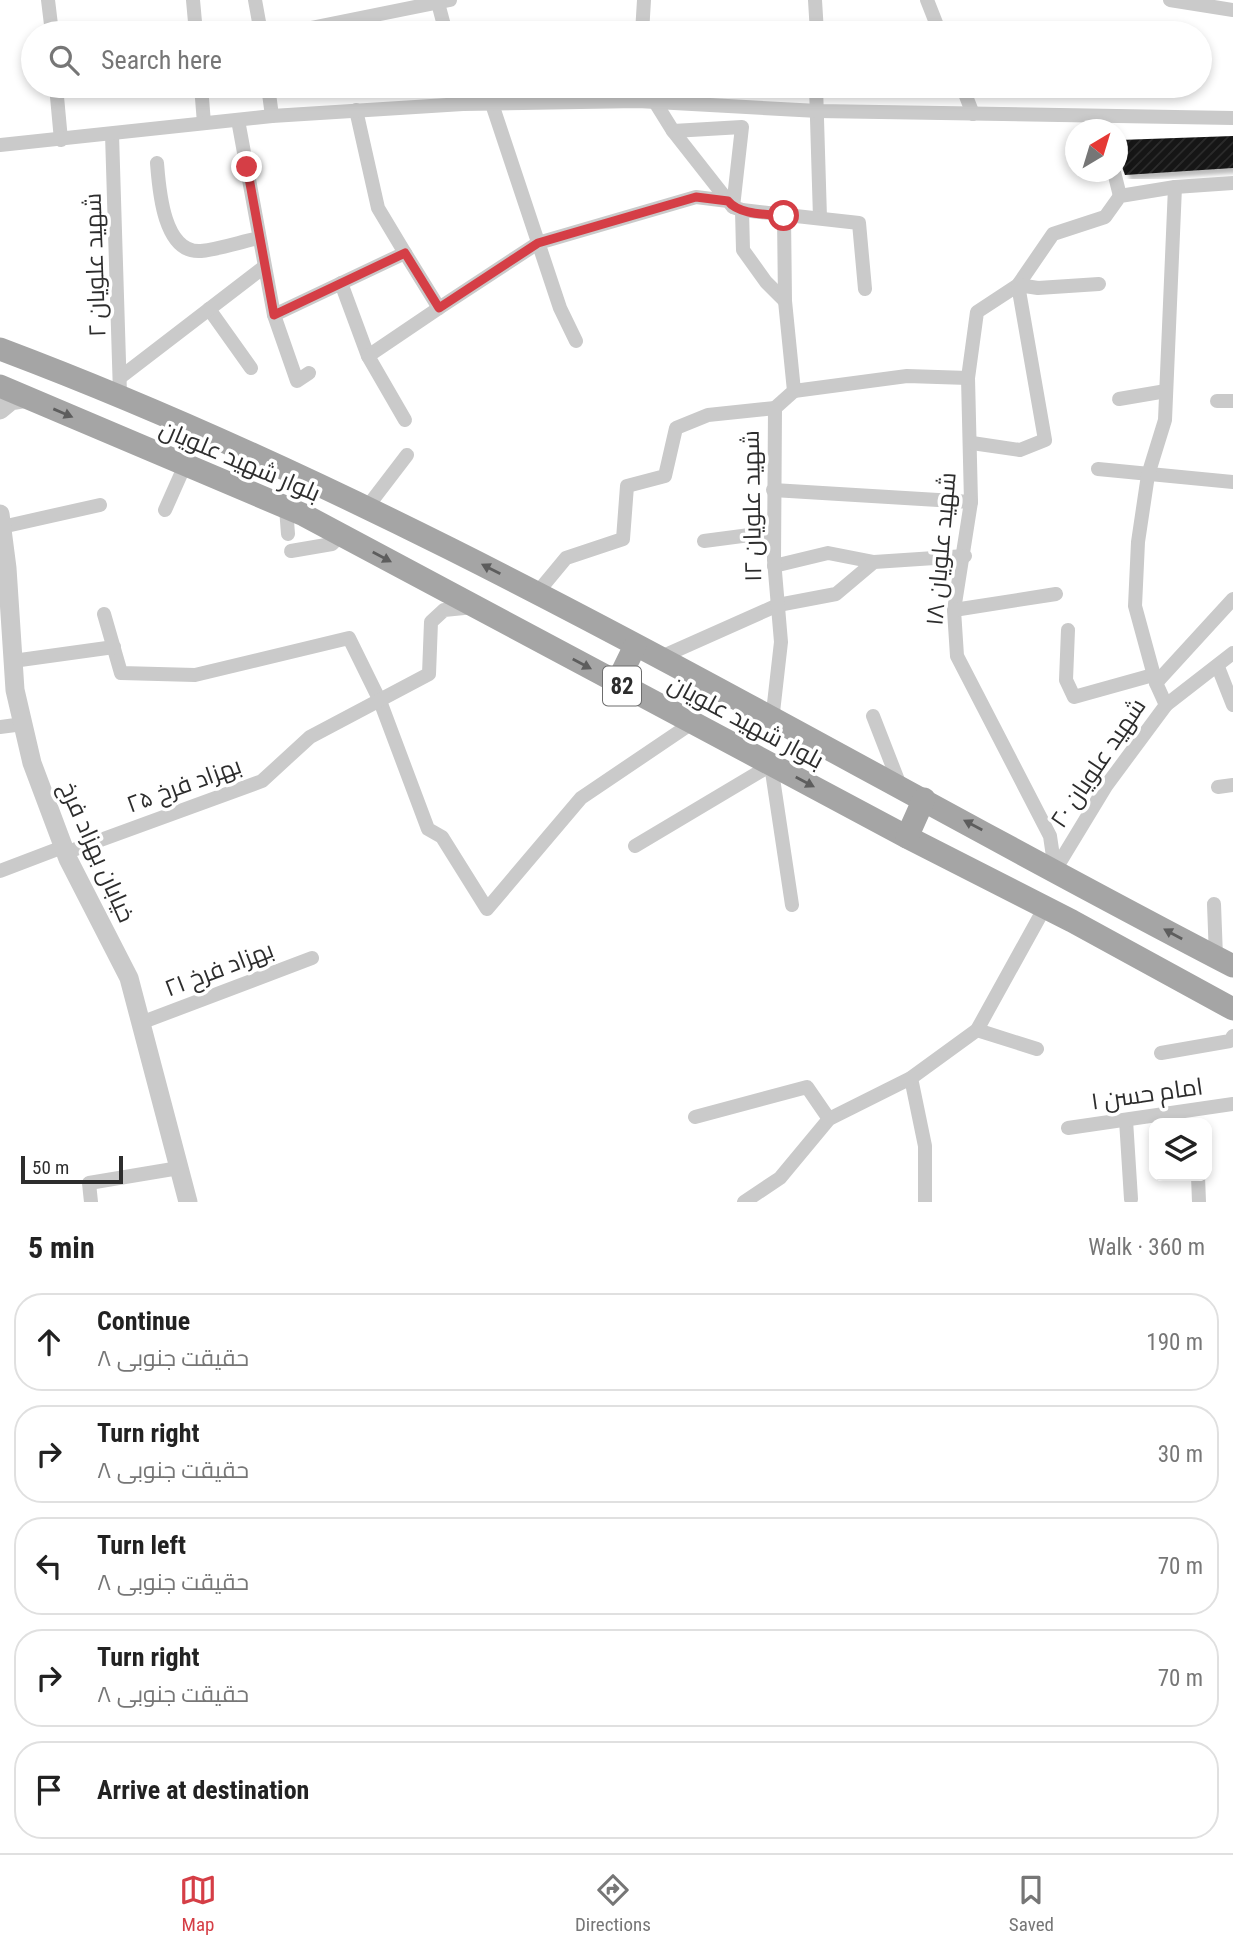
<!DOCTYPE html>
<html lang="en">
<head>
<meta charset="utf-8">
<style>
  body { margin:0; font-family:"Roboto Condensed",Cairo,sans-serif; background:#f6f6f6; color:#222 }
  .controls { position:absolute; right:21px; bottom:21px; display:grid; overflow:hidden; border-radius:14px; box-shadow:0 4px 10px #0003 }
  .controls button { width:63px; height:63px; display:grid; place-items:center; padding:0; border:0; border-bottom:2px solid #e0e0e0; background:#fff; color:#222; font:35px sans-serif }
  .compass { position:absolute; left:1065px; top:119px; width:63px; height:63px; border-radius:50%; background:#fff; box-shadow:0 4px 10px #0003; rotate:38deg }
  .scale { position:absolute; left:21px; bottom:18px; width:102px; box-sizing:border-box; padding-left:7px; border:4px solid #2d2d2d; border-top:0; font-size:19px; line-height:24px; white-space:nowrap; color:#2d2d2d; -webkit-text-stroke:5px #fff; paint-order:stroke }
  .stop { position:absolute; width:21px; height:21px; margin:-16px; border:5px solid #d53e46; border-radius:50%; background:#fff }
  .stop.end { background:#d53e46; border-color:#fff; box-shadow:0 2px 7px #0008 }
  .list { margin:0; padding:0; list-style:none }
  h2 { display:flex; justify-content:space-between; align-items:center; height:91px; margin:0; padding:0 28px; font-size:30px }
  h2 small { font-size:23px; font-weight:400; color:#767676 }
  .list li { display:grid; grid-template-columns:46px 1fr auto; gap:21px; align-items:center; box-sizing:border-box; height:98px; margin:0 14px 14px; padding:0 14px; border:2px solid #e0e0e0; border-radius:28px }
  .list b { display:block; font-size:26px; white-space:nowrap }
  .list p { margin:0; font-size:23px; white-space:nowrap; color:#767676 }
  .list em { font-size:23px; font-style:normal; color:#767676 }
  .icon { flex:none; width:38px; height:38px; fill:none; stroke:currentColor; stroke-width:2; stroke-linecap:round; stroke-linejoin:round }
  .map { position:relative; flex:none; width:1233px; height:1202px; overflow:hidden }
  .search { position:absolute; background:#fff; box-shadow:0 4px 10px #0003; left:21px; right:21px; top:21px; height:77px; display:flex; align-items:center; gap:18px; box-sizing:border-box; padding:0 24px; border-radius:38px; color:#767676; font-size:26px }
  .sheet { height:651px; background:#fff }
  nav { display:flex; justify-content:space-around; align-items:center; box-sizing:border-box; height:98px; border-top:2px solid #e0e0e0; background:#fff; font-size:19px; color:#767676 }
  nav a { display:grid; justify-items:center; gap:4px }
  nav .on { color:#d53e46 }
  .map>svg:first-child { display:block }
  .building { fill:url(#building-hatch); filter:url(#shadow) }
  .lines { fill:none; stroke-linecap:round; stroke-linejoin:round }
  .minor { stroke:#cacaca; stroke-width:14 }
  .tertiary { stroke:#cacaca; stroke-width:19 }
  .primary { stroke:#a5a5a5; stroke-width:23 }
  .oneway { fill:#5d5d5d }
  .route { stroke:#d53e46; stroke-width:9 }
  .labels { text-anchor:middle; stroke-width:7; stroke-linejoin:round; paint-order:stroke }
  .shield { fill:#fff; stroke:#6c6c6c; stroke-width:2 }
  .shield-label { font-size:23px; font-weight:bold; fill:#2d2d2d }
  .street-label { font-size:24px; fill:#2d2d2d; stroke:#fff }
</style>
</head>
<body>
<div class="map">
<svg width="1233" height="1202" viewBox="0 0 1233 1202">
  <defs>
    <pattern id="building-hatch" width="6" height="6" patternUnits="userSpaceOnUse" patternTransform="scale(1.75)"><rect width="6" height="6" fill="#141414"/><path d="M-1 1l2-2M0 6l6-6M5 7l2-2" fill="none" stroke="#2e2e2e"/></pattern>
    <filter id="shadow"><feDropShadow dx="5" dy="5" stdDeviation="2" flood-color="#0004"/></filter>
  </defs>
  <rect width="100%" height="100%" fill="#fff"/>
  <polygon class="building" points="1233,136 1233,168 1125,175 1120,161 1119,140"/>
  <g class="lines">
    <g class="minor">
      <polyline points="48,0 52,33"/>
      <polyline points="193,0 196,33"/>
      <polyline points="255,0 261,33"/>
      <polyline points="815,0 817,33"/>
      <polyline points="927,0 940,33"/>
      <polyline points="1170,0 1233,10"/>
      <polyline points="438,3 446,33"/>
      <polyline points="286,33 450,0"/>
      <polyline points="642,33 644,0"/>
      <polyline points="56,86 61,140"/>
      <polyline points="201,86 204,123"/>
      <polyline points="268,86 272,116"/>
      <polyline points="458,86 463,104"/>
      <polyline points="816,86 820,218"/>
      <polyline points="962,86 973,114"/>
      <polyline points="638,101 639,86"/>
      <polyline points="655,102 673,131 728,201"/>
      <polyline points="492,104 560,308 576,341"/>
      <polyline points="356,110 378,208 405,253"/>
      <polyline points="238,120 274,315 405,253 439,308 538,243 696,197 728,201 733,207 742,210 859,223 865,289"/>
      <polyline points="673,131 742,127 733,207"/>
      <polyline points="112,134 120,394"/>
      <polyline points="0,145 272,116 463,104 638,101 818,111 1233,118"/>
      <path d="M157,163C159,188 163,254 201,251C220,249 240,242 259,238"/>
      <polyline points="1114,172 1120,196"/>
      <polyline points="742,210 743,250 766,282 785,301"/>
      <polyline points="341,283 368,356"/>
      <polyline points="209,309 251,368"/>
      <polyline points="274,315 297,381 309,373"/>
      <polyline points="122,376 264,267"/>
      <polyline points="968,378 971,502 954,610 957,656 1050,836 1055,870"/>
      <polyline points="794,391 907,376 968,378 977,312 1018,285 1053,234 1105,217 1120,196 1175,187 1233,183"/>
      <polyline points="1119,399 1166,391"/>
      <polyline points="1217,401 1233,401"/>
      <polyline points="405,420 368,356 439,308"/>
      <polyline points="972,443 1020,450 1045,440 1018,285 1038,288 1099,284"/>
      <polyline points="1098,469 1233,482"/>
      <polyline points="773,490 971,502"/>
      <polyline points="368,506 407,455"/>
      <polyline points="286,508 288,534"/>
      <polyline points="165,510 185,465"/>
      <polyline points="2,527 100,505"/>
      <polyline points="704,541 773,532"/>
      <polyline points="291,551 332,544 341,535"/>
      <polyline points="774,566 828,553 874,562"/>
      <polyline points="537,593 566,558 623,539 627,486 665,476 676,428 708,415 775,408"/>
      <polyline points="954,610 1056,594"/>
      <polyline points="104,614 121,673 195,675 349,638 380,701 428,829 442,837 487,909 581,798 692,723"/>
      <polyline points="1068,630 1066,680 1074,697 1153,675"/>
      <polyline points="659,658 778,605 836,594 874,562 965,556"/>
      <polyline points="13,661 114,647"/>
      <polyline points="1218,667 1233,705"/>
      <polyline points="1156,683 1233,599"/>
      <polyline points="1166,705 1233,653"/>
      <polyline points="873,716 901,788"/>
      <polyline points="772,721 781,642 774,560 775,408 794,391 785,301 784,216"/>
      <polyline points="0,727 23,724"/>
      <polyline points="1218,787 1233,785"/>
      <polyline points="635,846 771,765 792,905"/>
      <polyline points="65,853 262,781 310,737 429,674 431,622 444,610 474,607"/>
      <polyline points="1055,870 1106,786 1166,705 1156,683 1135,606 1138,542 1148,475 1165,420 1175,187"/>
      <polyline points="0,871 63,847"/>
      <polyline points="1214,904 1216,957"/>
      <polyline points="143,1022 312,958"/>
      <polyline points="977,1030 1037,1049"/>
      <polyline points="1161,1053 1230,1041 1233,1036"/>
      <polyline points="911,1078 925,1146 925,1202"/>
      <polyline points="695,1117 807,1087 829,1119"/>
      <polyline points="1126,1120 1131,1199"/>
      <polyline points="1068,1128 1233,1104"/>
      <polyline points="1198,1176 1199,1202"/>
      <polyline points="91,1202 89,1183 179,1168"/>
      <polyline points="744,1202 780,1178 829,1119 911,1078 977,1030 1045,907"/>
    </g>
    <g class="tertiary">
      <polyline points="0,410 11,401 29,398"/>
      <polyline points="0,514 7,568 15,690 32,763 68,859 129,978 188,1202"/>
    </g>
    <g class="primary">
      <path d="M0,349C431,511 825,755 1233,966"/>
      <polyline points="0,386 304,515 907,837 1072,921 1233,1009"/>
      <polyline points="617,683 635,646"/>
      <polyline points="907,837 924,799"/>
    </g>
  </g>
  <defs><path id="oneway-solid" d="M-6-.8H1V-3.2L6.5 0L1 3.2V.8H-6Z" transform="scale(1.75)"/></defs>
  <g class="oneway">
    <use href="#oneway-solid" transform="translate(63 413) rotate(23)"/>
    <use href="#oneway-solid" transform="translate(382 557) rotate(28)"/>
    <use href="#oneway-solid" transform="translate(491 569) rotate(-153)"/>
    <use href="#oneway-solid" transform="translate(582 664) rotate(28)"/>
    <use href="#oneway-solid" transform="translate(805 782) rotate(28)"/>
    <use href="#oneway-solid" transform="translate(973 825) rotate(-152)"/>
    <use href="#oneway-solid" transform="translate(1173 934) rotate(-151)"/>
  </g>
  <g class="lines">
    <path class="route" d="M247,167L274,315L405,253L439,308L538,243L696,197L728,201C739,215 767,214 784,216"/>
  </g>
  <g class="labels">
    <rect class="shield" x="603" y="666.5" width="38" height="39" rx="5"/>
    <g class="shield-label">
      <text x="622" y="694">82</text>
    </g>
    <g class="street-label">
      <text transform="translate(95 265) rotate(-92)" y="8">شهید علویان ۲</text>
      <text transform="translate(240 461) rotate(23)" y="8">بلوار شهید علویان</text>
      <text transform="translate(752 506) rotate(-91)" y="8">شهید علویان ۱۲</text>
      <text transform="translate(941 549) rotate(-85)" y="8">شهید علویان ۱۸</text>
      <text transform="translate(746 722) rotate(28)" y="8">بلوار شهید علویان</text>
      <text transform="translate(1098 763) rotate(-56)" y="8">شهید علویان ۲۰</text>
      <text transform="translate(184 785) rotate(-20)" y="8">بهزاد فرخ ۲۵</text>
      <text transform="translate(97 852) rotate(66)" y="8">خیابان بهزاد فرخ</text>
      <text transform="translate(219 969) rotate(-21)" y="8">بهزاد فرخ ۲۱</text>
      <text transform="translate(1147 1094) rotate(-8)" y="8">امام حسن ۱</text>
    </g>
  </g>
</svg>
<div class="controls">
<button><svg class="icon" aria-label="layers" viewBox="0 0 24 24"><path d="M12 4l9 5-9 5-9-5zM3 14l9 5 9-5"/></svg></button>
</div>
<svg class="compass" viewBox="-18 -18 36 36"><path d="M0-13l5 13h-10z" fill="#e53935"/><path d="M0 13l5-13h-10z" fill="#767676"/></svg>
<div class="scale">50 m</div>
<div class="stop" style="left:784px;top:216px"></div>
<div class="stop end" style="left:247px;top:167px"></div>
<div class="search"><svg class="icon" aria-label="search" viewBox="0 0 24 24"><circle cx="10" cy="10" r="6"/><path d="M15 15l6 6"/></svg>Search here</div>
</div>
<section class="sheet">
<h2>5 min<small>Walk · 360 m</small></h2>
<ul class="list">
<li><svg class="icon" aria-label="ahead" viewBox="0 0 24 24"><path d="M12 20V5M6 11l6-6 6 6"/></svg><div><b>Continue</b><p>حقیقت جنوبی ۸</p></div><em>190 m</em></li>
<li><svg class="icon" aria-label="right" viewBox="0 0 24 24"><path d="M7 20v-9h11M14 6l5 5-5 5"/></svg><div><b>Turn right</b><p>حقیقت جنوبی ۸</p></div><em>30 m</em></li>
<li><svg class="icon" aria-label="left" viewBox="0 0 24 24"><path d="M17 20v-9H6M10 6l-5 5 5 5"/></svg><div><b>Turn left</b><p>حقیقت جنوبی ۸</p></div><em>70 m</em></li>
<li><svg class="icon" aria-label="right" viewBox="0 0 24 24"><path d="M7 20v-9h11M14 6l5 5-5 5"/></svg><div><b>Turn right</b><p>حقیقت جنوبی ۸</p></div><em>70 m</em></li>
<li><svg class="icon" aria-label="arrive" viewBox="0 0 24 24"><path d="M6 21V4h12l-3 4 3 4H6"/></svg><div><b>Arrive at destination</b></div></li>
</ul>
</section>
<nav>
<a class="on"><svg class="icon" aria-label="map" viewBox="0 0 24 24"><path d="M3 6l6-2 6 2 6-2v14l-6 2-6-2-6 2zM9 4v14M15 6v14"/></svg>Map</a>
<a><svg class="icon" aria-label="directions" viewBox="0 0 24 24"><path d="M12 3l9 9-9 9-9-9zM9 14v-3h6M13 9l2 2-2 2"/></svg>Directions</a>
<a><svg class="icon" aria-label="saved" viewBox="0 0 24 24"><path d="M7 4h10v16l-5-4-5 4z"/></svg>Saved</a>
</nav>
</body>
</html>
